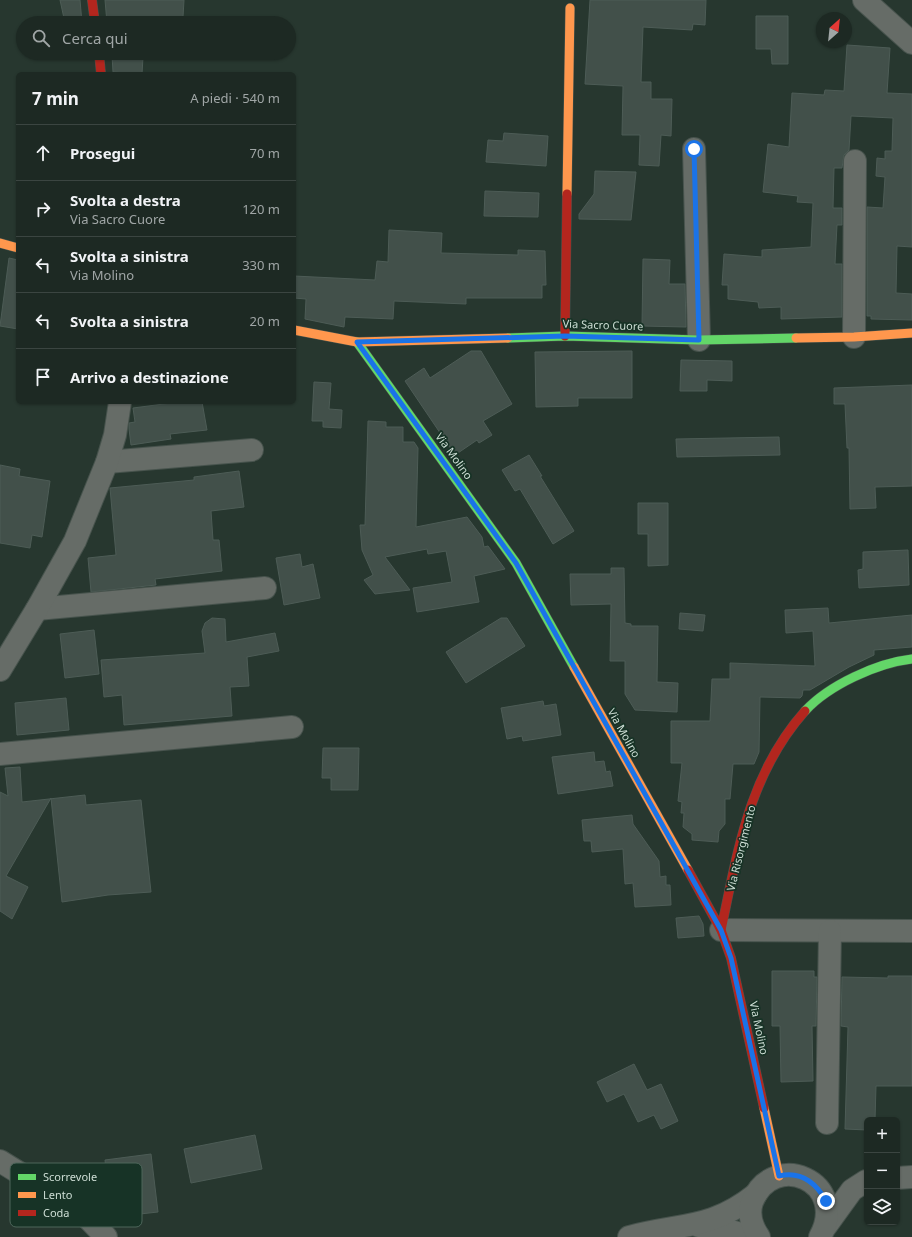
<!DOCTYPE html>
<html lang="it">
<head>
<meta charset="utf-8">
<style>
  body { margin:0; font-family:"Noto Sans",sans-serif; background:#2a3530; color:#f1f3f6 }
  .controls { position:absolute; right:12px; bottom:12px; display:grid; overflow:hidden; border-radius:6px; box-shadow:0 1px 3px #0004 }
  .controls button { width:36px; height:36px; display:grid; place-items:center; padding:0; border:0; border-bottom:1px solid #3b4541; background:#1d2923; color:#f1f3f6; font:20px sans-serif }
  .compass { position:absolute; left:816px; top:12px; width:36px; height:36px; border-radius:50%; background:#1d2923; box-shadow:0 1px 3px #0004; rotate:27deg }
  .stop { position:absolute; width:12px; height:12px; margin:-9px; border:3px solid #1a73e8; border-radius:50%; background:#fff }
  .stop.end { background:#1a73e8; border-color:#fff; box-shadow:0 1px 4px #0008 }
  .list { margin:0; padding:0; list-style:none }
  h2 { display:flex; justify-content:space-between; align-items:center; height:52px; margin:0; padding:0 16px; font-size:17px }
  h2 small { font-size:13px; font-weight:400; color:#a0a6a6 }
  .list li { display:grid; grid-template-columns:26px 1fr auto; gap:12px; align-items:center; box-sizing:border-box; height:56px; padding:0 16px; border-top:1px solid #3b4541 }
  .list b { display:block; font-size:15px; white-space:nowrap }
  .list p { margin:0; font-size:13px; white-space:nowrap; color:#a0a6a6 }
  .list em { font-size:13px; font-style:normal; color:#a0a6a6 }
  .icon { flex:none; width:22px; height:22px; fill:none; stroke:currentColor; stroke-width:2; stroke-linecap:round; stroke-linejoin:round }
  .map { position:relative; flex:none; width:912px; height:1237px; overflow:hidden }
  .search { position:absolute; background:#1d2923; box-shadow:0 1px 3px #0004; left:16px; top:16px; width:280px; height:44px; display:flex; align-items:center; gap:10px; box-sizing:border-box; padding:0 14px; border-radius:22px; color:#a0a6a6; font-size:15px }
  .panel { position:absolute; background:#1d2923; box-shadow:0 1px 3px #0004; left:16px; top:72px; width:280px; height:332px; border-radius:6px }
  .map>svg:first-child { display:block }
  .building { fill:#42504a; stroke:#4d5c56 }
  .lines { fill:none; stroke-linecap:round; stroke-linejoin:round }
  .street-casing { stroke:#47534d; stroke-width:24 }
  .fast-casing { stroke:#47534d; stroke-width:10 }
  .slow-casing { stroke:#47534d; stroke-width:10 }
  .jam-casing { stroke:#47534d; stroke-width:10 }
  .street { stroke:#666c67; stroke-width:22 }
  .fast { stroke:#63d668; stroke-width:9 }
  .slow { stroke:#ff974d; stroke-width:9 }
  .jam { stroke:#b3261e; stroke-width:9 }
  .route { stroke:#1a73e8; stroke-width:5 }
  .labels { text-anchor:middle; stroke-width:3.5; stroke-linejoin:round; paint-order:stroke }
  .street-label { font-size:11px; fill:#ceded5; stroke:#173326 }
  .key { fill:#173326; stroke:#4e665b; stroke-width:1 }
  .key-label { font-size:11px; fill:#ceded5 }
</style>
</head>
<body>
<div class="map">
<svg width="912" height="1237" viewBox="0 0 912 1237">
  <rect width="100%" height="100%" fill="#27372f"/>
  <g class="building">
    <polygon points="60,0 80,0 82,23 65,23"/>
    <polygon points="105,0 184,0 183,17 167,17 167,23 107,23"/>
    <polygon points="590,0 706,0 705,25 693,24 692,30 643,27 641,82 651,82 651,99 672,99 671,136 661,135 659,166 639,165 640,135 622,135 623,86 585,84"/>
    <polygon points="756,16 788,16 788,64 772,64 771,49 756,49"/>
    <polygon points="847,45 890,48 887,93 912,94 912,247 897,246 896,293 912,294 912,320 871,319 871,316 867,316 867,207 883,208 885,177 876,176 877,158 885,159 885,151 892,151 893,118 851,116 849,150 844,155 842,168 834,168 833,208 842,208 842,225 837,225 835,264 842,264 842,317 781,319 781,307 759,308 758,302 728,299 728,285 722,285 724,254 762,257 762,250 811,247 813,203 797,202 798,196 763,192 768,144 789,147 792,93 824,95 825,90 844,91"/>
    <polygon points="112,55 143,57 142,74 113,72"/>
    <polygon points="504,133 548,136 546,166 486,162 488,140 503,141"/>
    <polygon points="595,171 636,172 631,220 579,219 579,214 594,194"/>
    <polygon points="485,191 539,193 538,217 484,216"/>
    <polygon points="389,230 442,233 441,253 518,255 518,250 545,251 546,285 542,285 542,298 466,298 466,304 394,301 393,319 345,317 344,327 305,319 306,299 294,298 294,276 375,280 377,261 388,262"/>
    <polygon points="9,258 18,260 18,329 0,326"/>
    <polygon points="643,259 670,260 669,284 685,284 686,327 642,326"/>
    <polygon points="471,351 481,351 512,404 483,421 492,435 479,443 477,440 455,455 405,381 424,368 430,378"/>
    <polygon points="632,351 632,398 578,398 578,406 536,407 535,352"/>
    <polygon points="681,360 732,361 732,381 707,380 707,391 680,391"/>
    <polygon points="314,382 331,383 329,409 342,410 341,428 323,427 323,421 312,421"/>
    <polygon points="912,385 912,486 875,487 876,508 850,509 849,448 847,448 845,404 834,404 834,388"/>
    <polygon points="179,402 202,402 207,430 170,434 171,439 131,445 129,429 129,423 135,422 133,408"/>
    <polygon points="368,421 386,422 386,427 403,427 403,442 414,442 418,448 416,527 467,517 482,537 484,547 488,546 505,569 474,576 479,602 417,612 413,588 452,582 446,551 428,554 427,549 385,557 410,590 375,594 364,580 373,575 362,550 360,525 365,525"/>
    <polygon points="779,437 780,455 677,457 676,439"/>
    <polygon points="529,455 542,476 540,476 574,531 553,544 520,489 515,491 502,470"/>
    <polygon points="0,465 20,469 19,476 50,481 42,537 32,535 30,548 0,543"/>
    <polygon points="239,471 244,507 211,511 213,540 219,540 222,571 155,579 156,585 91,592 88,558 116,555 110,488 194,480 194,477"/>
    <polygon points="638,503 668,503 668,565 648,566 648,534 638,534"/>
    <polygon points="908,550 909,585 859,588 858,570 863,569 863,552"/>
    <polygon points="300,554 302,567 313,564 320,598 284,605 276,558"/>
    <polygon points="611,568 624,568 625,623 631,624 631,626 658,626 657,682 678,683 677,712 635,710 625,694 625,661 610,661 611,604 571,605 570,574 611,574"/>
    <polygon points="828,608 829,623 912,615 912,647 874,650 874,655 849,667 810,690 803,690 802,696 800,698 760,697 759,752 754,764 733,764 730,799 725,799 725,824 719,831 718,842 692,840 692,834 683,827 684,813 681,813 682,802 678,801 682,763 671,763 671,721 710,721 712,679 730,679 730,663 815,666 813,631 786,633 785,610"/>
    <polygon points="680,613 705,615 703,631 679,629"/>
    <polygon points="212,618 225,619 226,642 275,633 279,651 247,657 249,686 230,687 232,716 124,725 122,695 104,697 101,660 205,653 202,631 205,623"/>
    <polygon points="501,618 507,618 525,646 466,683 446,652"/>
    <polygon points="94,630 99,674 65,678 60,634"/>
    <polygon points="66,698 69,730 17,735 15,703"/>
    <polygon points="543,701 544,706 556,704 561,735 523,741 522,736 507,739 501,708"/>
    <polygon points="323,748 359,748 358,790 331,790 331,778 322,778"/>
    <polygon points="594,752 595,762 604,761 606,772 610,771 613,786 558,794 552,757"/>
    <polygon points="20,767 22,802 85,795 86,805 141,800 151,892 108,895 62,902 51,798 6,876 28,887 12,919 0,911 0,792 8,796 5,768"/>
    <polygon points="632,815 633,824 659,861 660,877 666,876 666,885 670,885 671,905 635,907 633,883 625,884 623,849 592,852 591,841 584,841 582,820"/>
    <polygon points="699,916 703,924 704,936 678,938 676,918"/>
    <polygon points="772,971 814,971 814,977 817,977 816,1026 812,1026 813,1081 781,1082 780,1026 772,1026"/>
    <polygon points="888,976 912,976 912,1086 876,1086 875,1120 867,1120 867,1130 845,1129 848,1027 841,1026 842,977 888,978"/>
    <polygon points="634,1064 647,1090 661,1084 678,1121 661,1129 654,1115 638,1122 624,1094 607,1102 597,1082"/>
    <polygon points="255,1135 262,1169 191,1183 184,1149"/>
    <polygon points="151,1154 158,1212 140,1214 136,1186 108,1189 105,1160"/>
  </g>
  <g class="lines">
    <defs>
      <g id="street">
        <polyline points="864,0 912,43"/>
        <polyline points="694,149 699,340"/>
        <polyline points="854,337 855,161"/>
        <polyline points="107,462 252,450"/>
        <polyline points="37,609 265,588"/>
        <polyline points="0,670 37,609 75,541 107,462 115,435 120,402"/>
        <polyline points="0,754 292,727"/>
        <polyline points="721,930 912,931"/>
        <polyline points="827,1123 830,931"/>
        <polyline points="0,1161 81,1211 106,1237"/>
        <polyline points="897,1178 912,1177"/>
        <polyline points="699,1226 721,1228 751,1237"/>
        <polyline points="826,1226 852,1190 866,1181"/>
        <path d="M629,1237C681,1223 711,1230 756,1194"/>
        <path d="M759,1237C752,1227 748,1214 752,1202C773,1149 850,1181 820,1237"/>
      </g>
      <g id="fast">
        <polyline points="508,338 565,336 699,340 796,338"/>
        <polyline points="357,342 516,563 574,667"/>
        <path d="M805,711C829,685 877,663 912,659"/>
      </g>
      <g id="slow">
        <polyline points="567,194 570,8"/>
        <polyline points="0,243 18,248"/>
        <polyline points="294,330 357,342 508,338"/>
        <polyline points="796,338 854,337 912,333"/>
        <polyline points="574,667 688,870"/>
        <polyline points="764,1108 779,1176"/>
      </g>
      <g id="jam">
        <polyline points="92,0 95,23"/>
        <polyline points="99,53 101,74"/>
        <polyline points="565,336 567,194"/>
        <polyline points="688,870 721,930 731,958 764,1108"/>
        <path d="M721,930C738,850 749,774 805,711"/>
      </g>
    </defs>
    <use href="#street" class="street-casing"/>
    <use href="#fast" class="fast-casing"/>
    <use href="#slow" class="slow-casing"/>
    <use href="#jam" class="jam-casing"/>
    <use href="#street" class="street"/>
    <use href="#fast" class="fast"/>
    <use href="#slow" class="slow"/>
    <use href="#jam" class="jam"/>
  </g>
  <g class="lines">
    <path class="route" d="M694,149L699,340L565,336L357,342L516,563L721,930L731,958L779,1176C801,1171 816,1183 826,1201"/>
  </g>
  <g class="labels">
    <g class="street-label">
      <text transform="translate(603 325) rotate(2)" y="4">Via Sacro Cuore</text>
      <text transform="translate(454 456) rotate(54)" y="4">Via Molino</text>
      <text transform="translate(624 733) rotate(61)" y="4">Via Molino</text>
      <text transform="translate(741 848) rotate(-76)" y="4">Via Risorgimento</text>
      <text transform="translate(759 1028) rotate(78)" y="4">Via Molino</text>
    </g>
  </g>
  <rect x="10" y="1163" width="132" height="64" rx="6" class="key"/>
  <rect x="18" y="1174" width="18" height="6" fill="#63d668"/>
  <rect x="18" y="1192" width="18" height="6" fill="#ff974d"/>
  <rect x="18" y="1210" width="18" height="6" fill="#b3261e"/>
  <g class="key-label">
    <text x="43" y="1181">Scorrevole</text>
    <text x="43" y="1199">Lento</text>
    <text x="43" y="1217">Coda</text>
  </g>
</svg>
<div class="controls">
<button>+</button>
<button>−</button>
<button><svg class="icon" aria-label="layers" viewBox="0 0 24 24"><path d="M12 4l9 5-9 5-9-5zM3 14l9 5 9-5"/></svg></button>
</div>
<svg class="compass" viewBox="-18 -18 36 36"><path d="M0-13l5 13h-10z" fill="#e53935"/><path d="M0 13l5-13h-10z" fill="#a0a6a6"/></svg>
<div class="stop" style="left:694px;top:149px"></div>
<div class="stop end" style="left:826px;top:1201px"></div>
<div class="search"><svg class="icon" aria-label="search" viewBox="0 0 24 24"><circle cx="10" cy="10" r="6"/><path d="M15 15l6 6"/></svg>Cerca qui</div>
<section class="panel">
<h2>7 min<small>A piedi · 540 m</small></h2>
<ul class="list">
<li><svg class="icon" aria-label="ahead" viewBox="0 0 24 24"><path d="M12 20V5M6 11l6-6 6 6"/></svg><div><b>Prosegui</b></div><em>70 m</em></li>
<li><svg class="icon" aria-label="right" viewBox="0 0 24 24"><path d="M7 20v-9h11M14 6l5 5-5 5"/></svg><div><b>Svolta a destra</b><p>Via Sacro Cuore</p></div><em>120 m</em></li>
<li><svg class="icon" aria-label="left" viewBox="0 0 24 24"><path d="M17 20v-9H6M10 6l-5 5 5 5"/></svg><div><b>Svolta a sinistra</b><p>Via Molino</p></div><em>330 m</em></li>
<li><svg class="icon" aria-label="left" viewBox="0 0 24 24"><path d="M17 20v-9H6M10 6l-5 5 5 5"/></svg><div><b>Svolta a sinistra</b></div><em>20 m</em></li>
<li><svg class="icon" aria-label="arrive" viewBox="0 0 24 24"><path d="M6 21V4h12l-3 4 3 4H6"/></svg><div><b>Arrivo a destinazione</b></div></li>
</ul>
</section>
</div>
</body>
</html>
